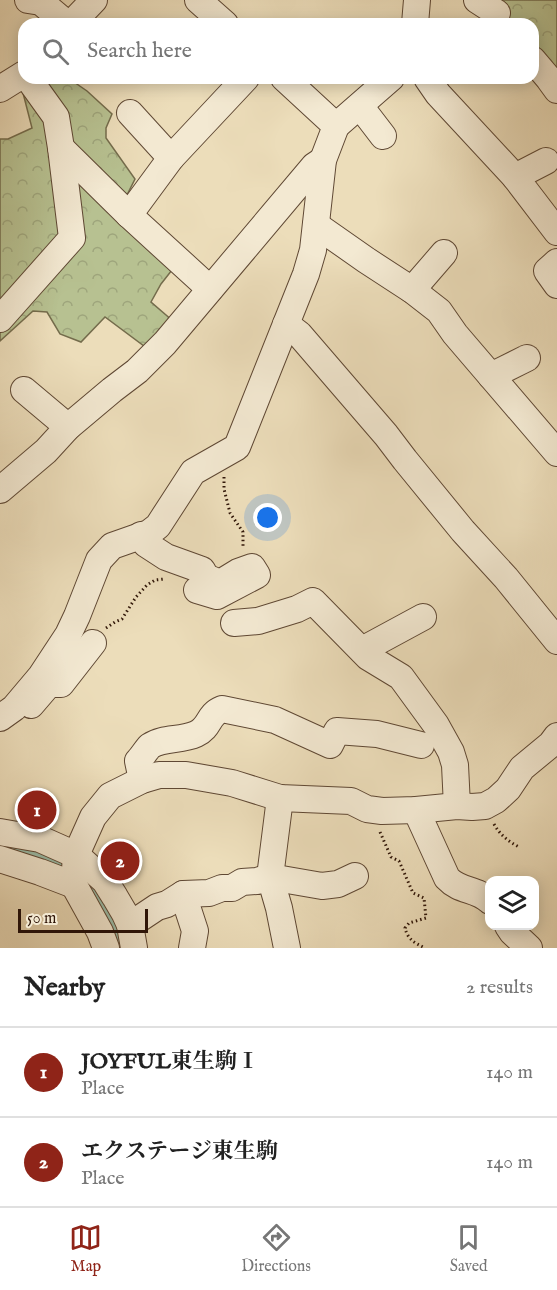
<!DOCTYPE html>
<html lang="en">
<head>
<meta charset="utf-8">
<style>
  body { margin:0; font-family:"IM FELL English","Noto Serif JP",serif; background:#f2f2f2; color:#222 }
  .controls { position:absolute; right:18px; bottom:18px; display:grid; overflow:hidden; border-radius:12px; box-shadow:0 3px 15px #0003 }
  .controls button { width:54px; height:54px; display:grid; place-items:center; padding:0; border:0; border-bottom:2px solid #e0e0e0; background:#fff; color:#222; font:30px sans-serif }
  .scale { position:absolute; left:18px; bottom:15px; width:130px; box-sizing:border-box; padding-left:6px; border:3px solid #301608; border-top:0; font-size:16px; line-height:21px; white-space:nowrap; color:#301608; -webkit-text-stroke:4px #f3e9d2; paint-order:stroke }
  .you { position:absolute; left:268px; top:518px; width:21px; height:21px; margin:-15px; border:4px solid #fff; border-radius:50%; background:#1a73e8; box-shadow:0 0 0 9px #1a73e833 }
  .badge { display:grid; place-items:center; width:39px; height:39px; border-radius:50%; background:#8f2418; color:#fff; font-size:20px; font-weight:700 }
  .pin { position:absolute; translate:-50% -50%; border:3px solid #fff; box-shadow:0 2px 6px #0006 }
  .list { margin:0; padding:0; list-style:none }
  h2 { display:flex; justify-content:space-between; align-items:center; height:78px; margin:0; padding:0 24px; font-size:26px }
  h2 small { font-size:20px; font-weight:400; color:#767676 }
  .list li { display:grid; grid-template-columns:39px 1fr auto; gap:18px; align-items:center; box-sizing:border-box; height:90px; padding:0 24px; border-top:2px solid #e0e0e0 }
  .list b { display:block; font-size:22px; white-space:nowrap }
  .list p { margin:0; font-size:20px; white-space:nowrap; color:#767676 }
  .list em { font-size:20px; font-style:normal; color:#767676 }
  .icon { flex:none; width:33px; height:33px; fill:none; stroke:currentColor; stroke-width:2; stroke-linecap:round; stroke-linejoin:round }
  .map { position:relative; flex:none; width:557px; height:948px; overflow:hidden }
  .search { position:absolute; background:#fff; box-shadow:0 3px 15px #0003; left:18px; right:18px; top:18px; height:66px; display:flex; align-items:center; gap:15px; box-sizing:border-box; padding:0 21px; border-radius:18px; color:#767676; font-size:22px }
  .sheet { height:258px; background:#fff }
  nav { display:flex; justify-content:space-around; align-items:center; box-sizing:border-box; height:84px; border-top:2px solid #e0e0e0; background:#fff; font-size:16px; color:#767676 }
  nav a { display:grid; justify-items:center; gap:3px }
  nav .on { color:#8f2418 }
  .map>svg:first-child { display:block }
  .forest { fill:url(#forest-crowns); stroke:#746c4c; stroke-width:1.5 }
  .lines { fill:none; stroke-linecap:round; stroke-linejoin:round }
  .river { stroke:#9abdaa; stroke-width:32 }
  .minor-casing { stroke:#5f4834; stroke-width:28 }
  .path { stroke:#301608; stroke-width:3; stroke-dasharray:1.5 3; stroke-linecap:butt }
  .minor { stroke:#f3e9d2; stroke-width:26 }
</style>
</head>
<body>
<div class="map">
<svg width="557" height="948" viewBox="0 0 557 948">
  <defs>
    <pattern id="forest-crowns" width="20" height="18" patternUnits="userSpaceOnUse" patternTransform="scale(1.5)"><rect width="20" height="18" fill="#b7c191"/><path d="M2 6a3 3 0 1 1 6 0M12 15a3 3 0 1 1 6 0" fill="none" stroke="#9ea57c"/></pattern>
  </defs>
  <rect width="100%" height="100%" fill="#ecddba"/>
  <filter id="stains"><feTurbulence type="fractalNoise" baseFrequency=".00333" numOctaves="4"/><feColorMatrix values="0 0 0 0 .2 0 0 0 0 .09 0 0 0 0 .02 0 0 0 .5 -.17"/></filter>
  <radialGradient id="worn" r=".72"><stop offset=".6" stop-color="#630" stop-opacity="0"/><stop offset="1" stop-color="#630" stop-opacity=".3"/></radialGradient>
  <g class="forest">
    <polygon points="481,0 557,0 557,83 533,57 533,24 496,24"/>
    <polygon points="39,78 68,78 87,91 112,114 106,128 106,138 135,179 124,201 172,270 161,284 151,302 173,321 148,349 105,317 81,342 60,334 47,312 33,311 0,341 0,139 8,139 32,128 22,89"/>
  </g>
  <g class="lines">
    <polyline class="river" points="0,847 52,860 90,885 110,908 121,948"/>
    <defs>
      <g id="minor">
        <polyline points="28,0 41,2 67,24"/>
        <polyline points="198,0 225,24"/>
        <polyline points="477,0 497,13 493,24"/>
        <polyline points="71,24 94,0"/>
        <polyline points="415,24 417,0"/>
        <polyline points="533,60 549,79 557,90"/>
        <polyline points="427,78 438,94 515,177 557,232"/>
        <polyline points="0,89 24,74"/>
        <polyline points="360,106 383,136"/>
        <polyline points="130,113 171,158"/>
        <polyline points="336,126 391,78"/>
        <polyline points="61,148 129,215 210,289"/>
        <polyline points="515,177 546,161"/>
        <polyline points="129,215 171,158 246,78"/>
        <polyline points="316,225 366,260 412,290 439,311 455,334 557,453"/>
        <polyline points="557,262 547,271 557,285"/>
        <polyline points="412,290 444,253"/>
        <polyline points="0,319 72,238 61,148 56,117 28,78"/>
        <polyline points="286,324 299,334 386,435 405,460 463,531 506,578 557,641"/>
        <polyline points="491,376 527,358"/>
        <polyline points="24,390 68,427"/>
        <polyline points="0,490 46,451 68,427 112,390 137,371 165,343 314,166 323,160"/>
        <polyline points="141,535 146,544 166,557 202,570 206,577 220,583 238,572 252,567 257,575 217,596 197,590"/>
        <polyline points="234,623 258,621 297,609 313,601 368,657 401,677 436,725 451,752 455,765 457,806"/>
        <polyline points="362,650 423,617"/>
        <polyline points="31,705 49,684 61,684 93,643"/>
        <polyline points="0,718 14,708 41,676 68,635 77,616 99,560 112,546 149,533 158,526 193,472 237,447 306,274 313,250 323,160 336,126 284,78"/>
        <path d="M142,780L138,761C142,757 146,750 150,746C163,737 181,741 196,734C211,727 207,715 222,709L275,720L330,745L337,731L377,734L421,745"/>
        <polyline points="280,798 270,877 279,908 287,948"/>
        <path d="M416,810L447,878C460,892 476,888 490,901"/>
        <polyline points="0,832 40,839 76,855 105,881 115,897 125,914 130,925 134,948"/>
        <polyline points="0,859 40,872 74,885"/>
        <polyline points="183,894 195,931 192,948"/>
        <polyline points="130,925 157,907 167,904 183,894 209,893 222,888 232,888 242,882 257,881 270,877 322,886 338,884 355,876"/>
        <polyline points="508,926 512,932 529,948"/>
        <polyline points="106,948 100,932 74,885 76,855 93,817 110,796 142,780 159,775 186,775 232,783 280,798 351,801 367,809 382,811 416,810 457,806 472,807 485,806 496,800 508,789 522,768 551,744 557,736"/>
      </g>
    </defs>
    <use href="#minor" class="minor-casing"/>
    <g class="path">
      <polyline points="224,477 224,489 230,513 243,532 243,547"/>
      <polyline points="106,628 115,622 122,619 136,597 147,585 155,580 164,579"/>
      <path d="M494,824C500,835 508,841 519,847"/>
      <path d="M380,832L391,857L399,861L413,893L424,898L426,918L409,923L405,928C408,940 415,943 425,948"/>
    </g>
    <use href="#minor" class="minor"/>
  </g>
  <rect width="100%" height="100%" filter="url(#stains)"/>
  <rect width="100%" height="100%" fill="url(#worn)"/>
</svg>
<div class="controls">
<button><svg class="icon" aria-label="layers" viewBox="0 0 24 24"><path d="M12 4l9 5-9 5-9-5zM3 14l9 5 9-5"/></svg></button>
</div>
<div class="scale">50 m</div>
<div class="you"></div>
<div class="pin badge" style="left:37px;top:810px">1</div>
<div class="pin badge" style="left:120px;top:861px">2</div>
<div class="search"><svg class="icon" aria-label="search" viewBox="0 0 24 24"><circle cx="10" cy="10" r="6"/><path d="M15 15l6 6"/></svg>Search here</div>
</div>
<section class="sheet">
<h2>Nearby<small>2 results</small></h2>
<ul class="list">
<li><span class="badge">1</span><div><b>JOYFUL東生駒Ⅰ</b><p>Place</p></div><em>140 m</em></li>
<li><span class="badge">2</span><div><b>エクステージ東生駒</b><p>Place</p></div><em>140 m</em></li>
</ul>
</section>
<nav>
<a class="on"><svg class="icon" aria-label="map" viewBox="0 0 24 24"><path d="M3 6l6-2 6 2 6-2v14l-6 2-6-2-6 2zM9 4v14M15 6v14"/></svg>Map</a>
<a><svg class="icon" aria-label="directions" viewBox="0 0 24 24"><path d="M12 3l9 9-9 9-9-9zM9 14v-3h6M13 9l2 2-2 2"/></svg>Directions</a>
<a><svg class="icon" aria-label="saved" viewBox="0 0 24 24"><path d="M7 4h10v16l-5-4-5 4z"/></svg>Saved</a>
</nav>
</body>
</html>
